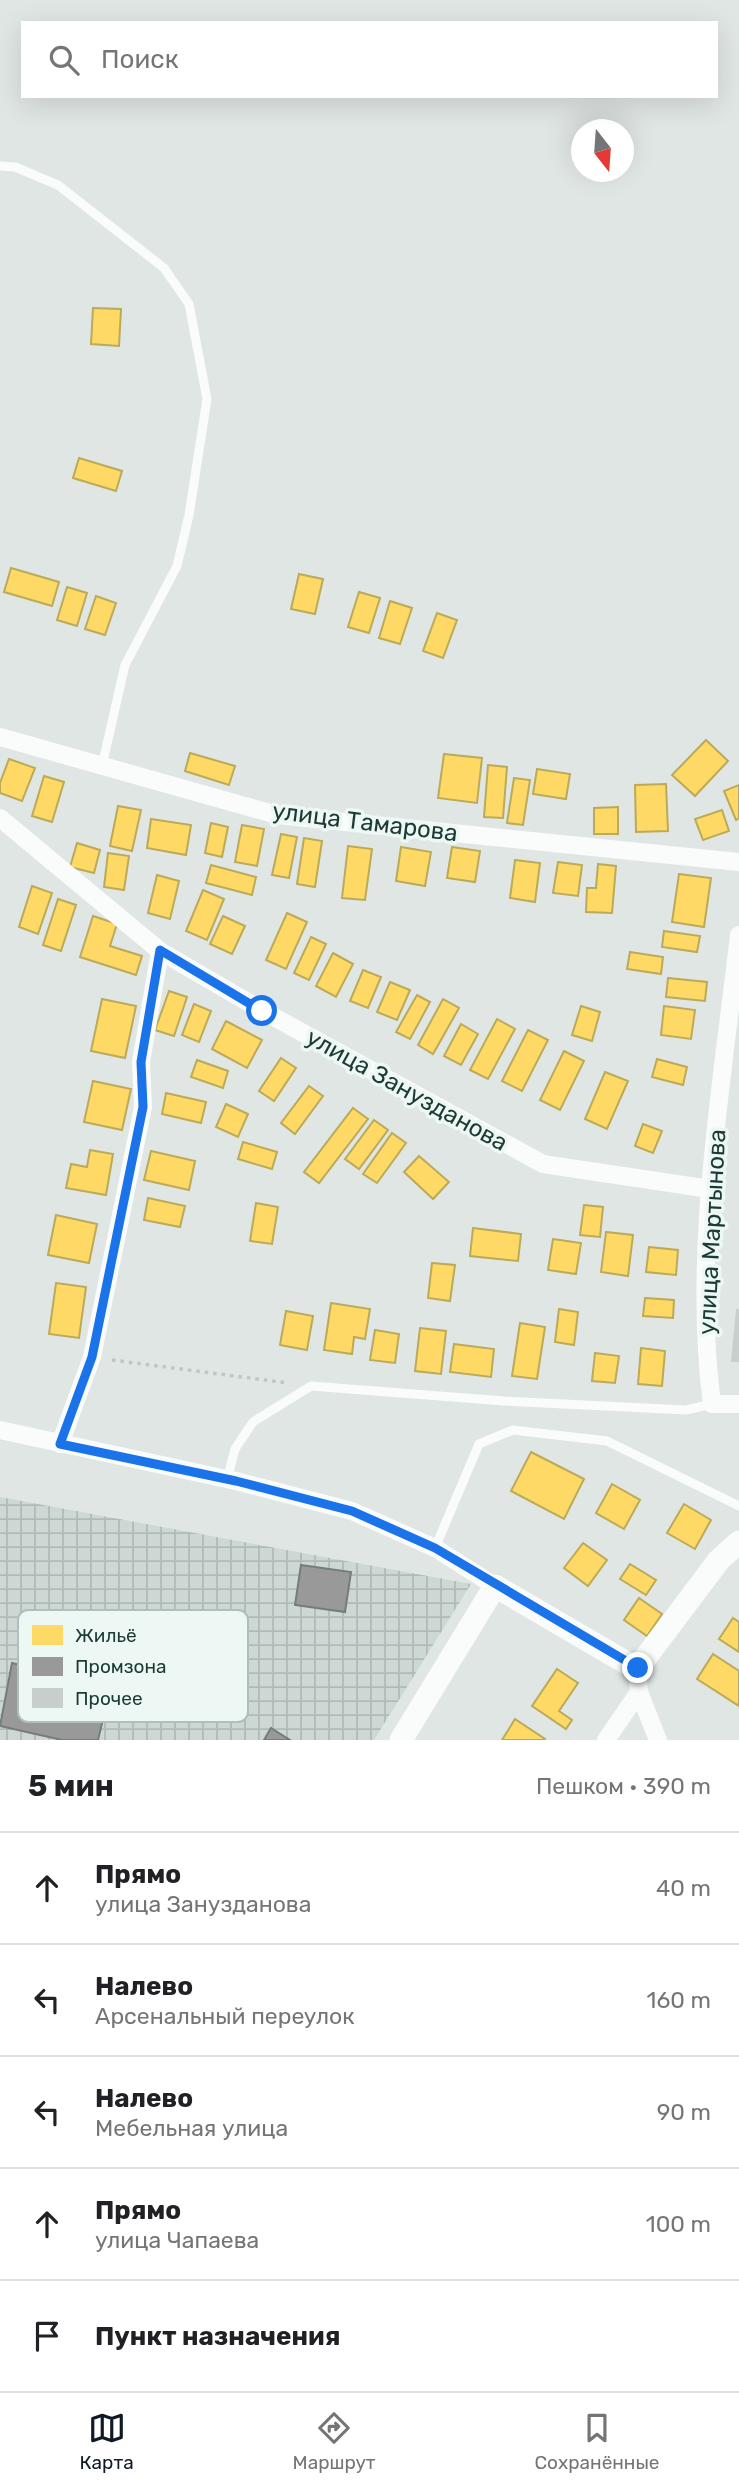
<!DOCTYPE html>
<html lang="ru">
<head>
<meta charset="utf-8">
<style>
  body { margin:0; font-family:Rubik,sans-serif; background:#f6f6f6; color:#202124 }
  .compass { position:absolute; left:571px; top:119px; width:63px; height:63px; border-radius:50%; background:#fff; box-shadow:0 7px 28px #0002; rotate:163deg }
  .stop { position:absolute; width:21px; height:21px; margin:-16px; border:5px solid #1a73e8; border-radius:50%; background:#fff }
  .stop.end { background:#1a73e8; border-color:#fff; box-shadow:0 2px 7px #0008 }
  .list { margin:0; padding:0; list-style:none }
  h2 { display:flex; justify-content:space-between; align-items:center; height:91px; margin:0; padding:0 28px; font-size:30px }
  h2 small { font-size:23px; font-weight:400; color:#757577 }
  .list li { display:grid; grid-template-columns:46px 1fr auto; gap:21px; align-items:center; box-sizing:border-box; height:112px; padding:0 28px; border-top:2px solid #e0e0e0 }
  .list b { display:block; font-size:26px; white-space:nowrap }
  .list p { margin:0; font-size:23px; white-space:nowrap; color:#757577 }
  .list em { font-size:23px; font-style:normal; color:#757577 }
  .icon { flex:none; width:38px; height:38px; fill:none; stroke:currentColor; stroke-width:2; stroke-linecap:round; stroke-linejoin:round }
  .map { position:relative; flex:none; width:739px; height:1740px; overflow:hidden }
  .search { position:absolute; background:#fff; box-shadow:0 7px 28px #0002; left:21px; right:21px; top:21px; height:77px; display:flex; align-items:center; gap:18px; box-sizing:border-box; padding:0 24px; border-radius:0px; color:#757577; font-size:26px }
  .sheet { height:651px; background:#fff }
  nav { display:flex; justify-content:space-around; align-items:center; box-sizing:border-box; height:98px; border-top:2px solid #e0e0e0; background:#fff; font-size:19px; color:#757577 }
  nav a { display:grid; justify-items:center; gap:4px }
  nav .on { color:#111827 }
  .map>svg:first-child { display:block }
  .industrial { fill:url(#industrial-grid) }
  .homes { fill:#ffd966; stroke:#bbaa58; stroke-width:2 }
  .industry { fill:#999; stroke:#747d7b; stroke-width:2 }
  .building { fill:#c7cecb; stroke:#c8cfcd; stroke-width:2 }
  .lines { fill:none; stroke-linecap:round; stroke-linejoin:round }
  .path { stroke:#bdc8c6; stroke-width:3.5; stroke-dasharray:3.5 5; stroke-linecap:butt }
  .service { stroke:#fafbfb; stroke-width:9 }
  .minor { stroke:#fafbfb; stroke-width:18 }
  .tertiary { stroke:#fafbfb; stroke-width:23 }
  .route { stroke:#1a73e8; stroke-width:9 }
  .labels { text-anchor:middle; stroke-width:7; stroke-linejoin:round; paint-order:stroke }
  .street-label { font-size:24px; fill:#1d3b36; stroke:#edf7f3 }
  .key { fill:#edf7f3; stroke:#afbfba; stroke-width:2 }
  .key-label { font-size:19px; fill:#1d3b36 }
</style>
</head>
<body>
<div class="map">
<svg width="739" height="1740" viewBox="0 0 739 1740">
  <defs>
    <pattern id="industrial-grid" width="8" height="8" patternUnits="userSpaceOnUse" patternTransform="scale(1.75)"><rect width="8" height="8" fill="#cdd8d5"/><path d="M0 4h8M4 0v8" fill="none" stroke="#b0bab7"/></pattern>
  </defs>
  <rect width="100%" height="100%" fill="#e0e6e4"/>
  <polygon class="industrial" points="0,1497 471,1584 374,1740 0,1740"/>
  <g class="homes">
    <polygon points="93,308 121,309 119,346 91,344"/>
    <polygon points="79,458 122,471 116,491 73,478"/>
    <polygon points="11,568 59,582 52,606 4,592"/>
    <polygon points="299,574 323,579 315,614 291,609"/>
    <polygon points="67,587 87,593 77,626 57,620"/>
    <polygon points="359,592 380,598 369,633 348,627"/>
    <polygon points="96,596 116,603 105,635 85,629"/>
    <polygon points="390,601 412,608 400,644 379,638"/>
    <polygon points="437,613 457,620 443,658 423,651"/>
    <polygon points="706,740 728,761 695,796 672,775"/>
    <polygon points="190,753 235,766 229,785 185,771"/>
    <polygon points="444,754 482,758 477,803 438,798"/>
    <polygon points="9,759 35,768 22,801 0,793 0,783"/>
    <polygon points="488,765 507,767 503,818 484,817"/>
    <polygon points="537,769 570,774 566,799 533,794"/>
    <polygon points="44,776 64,782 52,822 32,816"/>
    <polygon points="514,778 530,780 523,825 507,823"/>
    <polygon points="666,784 668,831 636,832 635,785"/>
    <polygon points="739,785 739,818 736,820 724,791"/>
    <polygon points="118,806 141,810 132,851 110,846"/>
    <polygon points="618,807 618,834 594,834 594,808"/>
    <polygon points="722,810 729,831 703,840 695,819"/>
    <polygon points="151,819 191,825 186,855 147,848"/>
    <polygon points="211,823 228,827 222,857 205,853"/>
    <polygon points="242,825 264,829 257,866 235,862"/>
    <polygon points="281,834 297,837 289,878 272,875"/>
    <polygon points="304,838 322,841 315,887 297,884"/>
    <polygon points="77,843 100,850 94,873 70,867"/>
    <polygon points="348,846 372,849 365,900 342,898"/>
    <polygon points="401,847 431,852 425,886 396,881"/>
    <polygon points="452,847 480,851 475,882 447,878"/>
    <polygon points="108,853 129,856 124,890 104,887"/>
    <polygon points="515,860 540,863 535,902 510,898"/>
    <polygon points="558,862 582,865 578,896 553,893"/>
    <polygon points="598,864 616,866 612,913 586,912 587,888 596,888"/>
    <polygon points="211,865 256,877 252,895 206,883"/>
    <polygon points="679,874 711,878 704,927 672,922"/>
    <polygon points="157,875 179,881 170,919 148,913"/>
    <polygon points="32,886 52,893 38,934 19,927"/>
    <polygon points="203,890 224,899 207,940 186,931"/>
    <polygon points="58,899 76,905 61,951 43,945"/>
    <polygon points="287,913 307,922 286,969 266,960"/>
    <polygon points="93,916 117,924 110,946 142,956 136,975 80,957"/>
    <polygon points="223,916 245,926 232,954 210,944"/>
    <polygon points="664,931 700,936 697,952 662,947"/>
    <polygon points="311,937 326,944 309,980 294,973"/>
    <polygon points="630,952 663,957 661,974 627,969"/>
    <polygon points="333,953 353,964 336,997 316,986"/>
    <polygon points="363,970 381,977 368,1008 350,1001"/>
    <polygon points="668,978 707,982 705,1001 666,997"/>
    <polygon points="390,982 410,990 397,1020 377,1012"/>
    <polygon points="169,991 187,997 174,1036 155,1030"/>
    <polygon points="417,995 430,1002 410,1039 396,1032"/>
    <polygon points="102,999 136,1006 125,1058 91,1051"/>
    <polygon points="443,999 459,1008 433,1054 418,1045"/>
    <polygon points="194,1004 211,1011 199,1042 182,1035"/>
    <polygon points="581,1006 600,1012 592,1041 572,1035"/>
    <polygon points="664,1006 695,1010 691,1039 661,1035"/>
    <polygon points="497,1019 515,1029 488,1079 470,1070"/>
    <polygon points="226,1021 262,1040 247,1068 212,1049"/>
    <polygon points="461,1024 478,1034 461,1065 444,1056"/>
    <polygon points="528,1030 548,1040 522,1091 502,1081"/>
    <polygon points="564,1051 584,1061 560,1110 540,1100"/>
    <polygon points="281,1058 296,1068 274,1101 259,1091"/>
    <polygon points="657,1059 687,1067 683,1085 652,1077"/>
    <polygon points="197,1060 228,1071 223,1088 191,1077"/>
    <polygon points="605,1072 628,1081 607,1129 585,1119"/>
    <polygon points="93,1081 131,1089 122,1130 84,1122"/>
    <polygon points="309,1086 323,1096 295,1134 281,1123"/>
    <polygon points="166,1093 206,1102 201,1123 162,1114"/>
    <polygon points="226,1104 248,1114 238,1137 216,1127"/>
    <polygon points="353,1108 368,1119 319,1183 304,1172"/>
    <polygon points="374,1120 388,1130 359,1169 345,1159"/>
    <polygon points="643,1124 662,1131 653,1153 635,1146"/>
    <polygon points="392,1133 406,1143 377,1183 363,1174"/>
    <polygon points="243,1142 277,1152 272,1169 238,1159"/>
    <polygon points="90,1150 113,1154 106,1195 66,1188 71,1164 87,1167"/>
    <polygon points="151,1151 195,1161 189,1190 144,1180"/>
    <polygon points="419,1156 449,1182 433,1199 404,1172"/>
    <polygon points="148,1198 185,1206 180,1227 144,1220"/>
    <polygon points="256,1203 278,1207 272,1244 250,1241"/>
    <polygon points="584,1205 603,1207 600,1237 580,1235"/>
    <polygon points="56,1215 97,1224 89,1263 48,1255"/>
    <polygon points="473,1228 521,1234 518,1261 470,1256"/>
    <polygon points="606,1232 633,1235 628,1276 601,1272"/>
    <polygon points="553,1239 581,1243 576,1274 548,1270"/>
    <polygon points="649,1247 678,1250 676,1275 646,1272"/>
    <polygon points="432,1263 455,1265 450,1301 428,1298"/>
    <polygon points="56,1283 86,1287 79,1338 49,1334"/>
    <polygon points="645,1298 674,1300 673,1318 643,1316"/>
    <polygon points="331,1303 370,1309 365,1339 354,1337 352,1354 324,1350"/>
    <polygon points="559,1309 578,1312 574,1345 555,1342"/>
    <polygon points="286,1311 313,1316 307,1350 280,1345"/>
    <polygon points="520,1323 545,1327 537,1379 512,1376"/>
    <polygon points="420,1328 446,1331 441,1374 415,1371"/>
    <polygon points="375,1330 399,1334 395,1363 370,1360"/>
    <polygon points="454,1344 494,1349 491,1377 450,1372"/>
    <polygon points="641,1348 665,1351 662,1386 638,1384"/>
    <polygon points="595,1353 619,1356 615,1383 592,1381"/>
    <polygon points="531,1452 584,1479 564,1519 511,1491"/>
    <polygon points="612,1484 640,1500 624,1529 596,1513"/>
    <polygon points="684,1504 711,1520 695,1549 667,1533"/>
    <polygon points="583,1543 607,1560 588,1586 564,1568"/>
    <polygon points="630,1564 656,1580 646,1595 620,1579"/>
    <polygon points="639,1598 662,1614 647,1636 624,1620"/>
    <polygon points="733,1618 739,1622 739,1652 719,1639"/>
    <polygon points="713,1654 739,1671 739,1706 697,1679"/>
    <polygon points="557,1669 578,1683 559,1711 572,1720 566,1729 532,1706"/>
    <polygon points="515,1719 545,1739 544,1740 502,1740"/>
  </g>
  <g class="industry">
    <polygon points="301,1565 351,1572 345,1612 295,1605"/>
    <polygon points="12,1663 111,1686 98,1740 62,1740 0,1726"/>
    <polygon points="271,1728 290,1740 264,1740"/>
  </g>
  <polygon class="building" points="737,1310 739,1311 739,1361 732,1361"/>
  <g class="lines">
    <polyline class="path" points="112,1360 288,1383"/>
    <g class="service">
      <polyline points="0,166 15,167 58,185 164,268 189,304 207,399 189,515 177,566 125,665 102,766"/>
      <polyline points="227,1480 235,1449 253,1422 311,1386 504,1401 686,1410 712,1404"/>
      <polyline points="435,1548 479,1444 513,1430 607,1441 739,1506"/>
    </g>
    <g class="minor">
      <polyline points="0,737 277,815 739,862"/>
      <polyline points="0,818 160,951 263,1011 543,1164 710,1189"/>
      <path d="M739,935C722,1085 692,1254 712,1404H739"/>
      <polyline points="0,1430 236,1481 352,1511 435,1548 495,1586"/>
      <polyline points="60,1444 92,1357 143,1107 141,1062 160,951"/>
      <polyline points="639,1692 658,1740"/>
      <polyline points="606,1740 639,1692 637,1669"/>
    </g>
    <polyline class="tertiary" points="401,1740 495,1586 637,1669 719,1560 739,1542"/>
  </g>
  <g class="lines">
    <polyline class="route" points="262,1011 160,950 141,1062 143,1107 92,1357 60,1444 236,1481 352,1511 435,1548 638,1668"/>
  </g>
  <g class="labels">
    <g class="street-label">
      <text transform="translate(365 822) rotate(7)" y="8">улица Тамарова</text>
      <text transform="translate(407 1090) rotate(29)" y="8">улица Занузданова</text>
      <text transform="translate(712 1232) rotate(-87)" y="8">улица Мартынова</text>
    </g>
  </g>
  <rect x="18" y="1610" width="230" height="112" rx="10" class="key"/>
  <rect x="32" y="1625" width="31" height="20" fill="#ffd966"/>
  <rect x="32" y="1657" width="31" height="19" fill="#999"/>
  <rect x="32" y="1688" width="31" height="20" fill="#c7cecb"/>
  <g class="key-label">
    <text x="75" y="1642">Жильё</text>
    <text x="75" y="1673">Промзона</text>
    <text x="75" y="1705">Прочее</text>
  </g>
</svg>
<svg class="compass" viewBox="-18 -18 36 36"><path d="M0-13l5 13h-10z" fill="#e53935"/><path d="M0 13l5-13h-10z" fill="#757577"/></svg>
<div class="stop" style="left:262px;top:1011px"></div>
<div class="stop end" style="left:638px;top:1668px"></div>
<div class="search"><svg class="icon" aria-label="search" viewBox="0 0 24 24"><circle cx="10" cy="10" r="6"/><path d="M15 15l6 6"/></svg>Поиск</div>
</div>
<section class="sheet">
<h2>5 мин<small>Пешком · 390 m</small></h2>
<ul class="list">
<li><svg class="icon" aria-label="ahead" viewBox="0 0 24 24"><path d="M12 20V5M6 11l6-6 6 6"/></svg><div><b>Прямо</b><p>улица Занузданова</p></div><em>40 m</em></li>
<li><svg class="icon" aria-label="left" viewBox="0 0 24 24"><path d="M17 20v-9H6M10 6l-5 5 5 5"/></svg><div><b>Налево</b><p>Арсенальный переулок</p></div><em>160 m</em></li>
<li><svg class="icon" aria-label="left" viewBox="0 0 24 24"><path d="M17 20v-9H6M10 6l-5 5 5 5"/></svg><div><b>Налево</b><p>Мебельная улица</p></div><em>90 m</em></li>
<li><svg class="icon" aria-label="ahead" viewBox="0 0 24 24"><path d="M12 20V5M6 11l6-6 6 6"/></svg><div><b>Прямо</b><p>улица Чапаева</p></div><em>100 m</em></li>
<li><svg class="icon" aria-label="arrive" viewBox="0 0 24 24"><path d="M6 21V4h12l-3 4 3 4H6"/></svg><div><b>Пункт назначения</b></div></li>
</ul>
</section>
<nav>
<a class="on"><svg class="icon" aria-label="map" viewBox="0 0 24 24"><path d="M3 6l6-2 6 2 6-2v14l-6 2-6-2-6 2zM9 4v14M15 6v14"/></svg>Карта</a>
<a><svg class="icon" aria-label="directions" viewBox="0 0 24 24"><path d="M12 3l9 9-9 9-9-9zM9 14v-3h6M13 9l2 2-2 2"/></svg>Маршрут</a>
<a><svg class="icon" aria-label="saved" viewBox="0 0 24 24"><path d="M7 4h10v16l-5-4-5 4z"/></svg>Сохранённые</a>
</nav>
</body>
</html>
